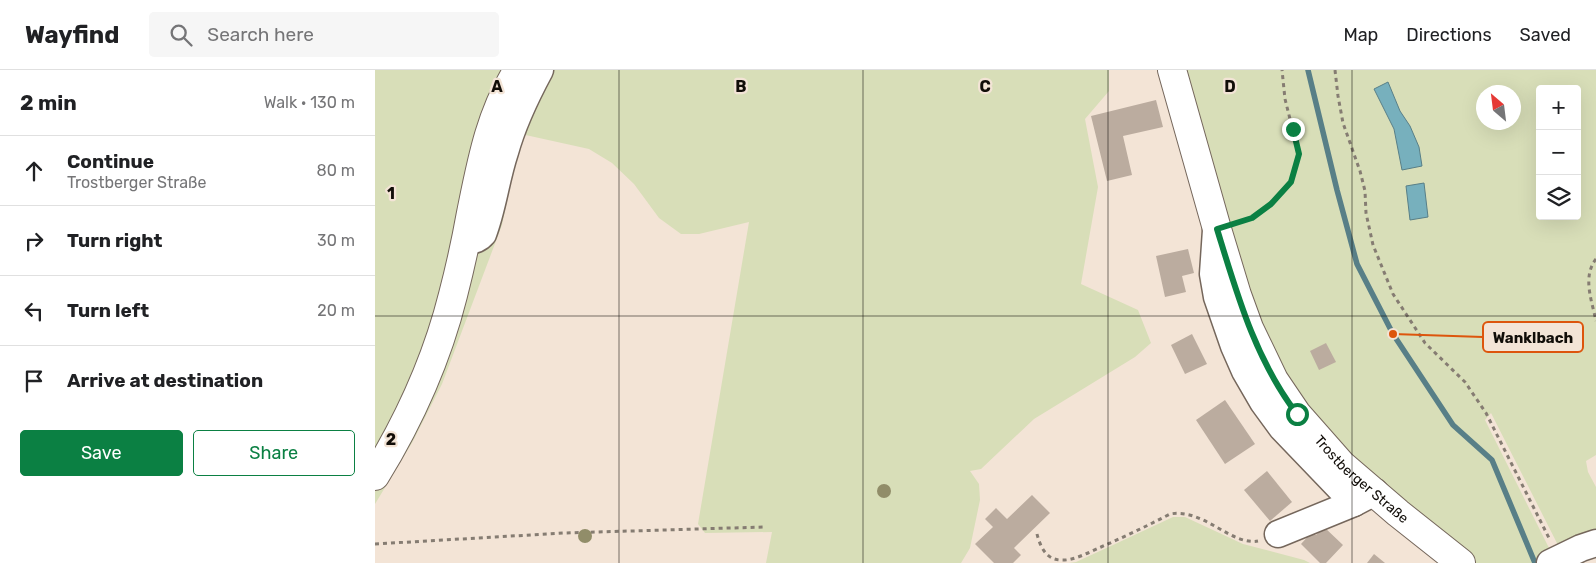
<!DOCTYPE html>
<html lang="en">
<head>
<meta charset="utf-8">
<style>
  body { margin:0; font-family:Rubik,sans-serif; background:#f6f6f6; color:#202124 }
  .controls { position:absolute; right:15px; top:15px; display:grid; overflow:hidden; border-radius:5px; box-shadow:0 5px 20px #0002 }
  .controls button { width:45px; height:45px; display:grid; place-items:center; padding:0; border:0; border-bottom:1px solid #e0e0e0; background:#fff; color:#202124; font:25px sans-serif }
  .compass { position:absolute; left:1101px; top:15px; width:45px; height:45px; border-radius:50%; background:#fff; box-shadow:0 5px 20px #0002; rotate:332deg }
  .stop { position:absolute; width:15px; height:15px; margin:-11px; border:4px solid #0b8043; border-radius:50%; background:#fff }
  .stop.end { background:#0b8043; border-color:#fff; box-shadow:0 1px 5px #0008 }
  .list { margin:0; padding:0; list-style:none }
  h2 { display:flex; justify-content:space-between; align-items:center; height:65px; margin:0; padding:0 20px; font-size:21px }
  h2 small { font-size:16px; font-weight:400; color:#757577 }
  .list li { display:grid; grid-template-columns:32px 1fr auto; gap:15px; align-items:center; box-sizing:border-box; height:70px; padding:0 20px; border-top:1px solid #e0e0e0 }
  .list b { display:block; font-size:19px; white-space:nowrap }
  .list p { margin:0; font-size:16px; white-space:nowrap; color:#757577 }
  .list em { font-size:16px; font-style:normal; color:#757577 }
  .actions { display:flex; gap:10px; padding:15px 20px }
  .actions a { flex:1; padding:11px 0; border:1px solid #0b8043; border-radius:5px; text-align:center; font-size:18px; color:#0b8043 }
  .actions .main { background:#0b8043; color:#fff }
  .icon { flex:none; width:28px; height:28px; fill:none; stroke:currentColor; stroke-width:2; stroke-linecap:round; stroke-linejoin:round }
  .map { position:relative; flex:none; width:1221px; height:493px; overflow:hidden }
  header { display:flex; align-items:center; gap:30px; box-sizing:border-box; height:70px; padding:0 25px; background:#fff; border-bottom:1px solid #e0e0e0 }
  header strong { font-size:24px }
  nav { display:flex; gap:28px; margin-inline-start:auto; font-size:18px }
  .search { width:350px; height:45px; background:#f6f6f6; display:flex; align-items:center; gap:12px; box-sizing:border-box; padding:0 18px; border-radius:5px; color:#757577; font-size:19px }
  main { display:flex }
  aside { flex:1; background:#fff }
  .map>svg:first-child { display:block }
  .green { fill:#d8deb8; fill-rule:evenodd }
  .water { fill:#77b0bd; stroke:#587f87 }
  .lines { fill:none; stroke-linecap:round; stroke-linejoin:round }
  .stream { stroke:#587f87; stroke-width:5.5 }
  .building { fill:#bbac9f }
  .minor-casing { stroke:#75675c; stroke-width:29 }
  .major-casing { stroke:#75675c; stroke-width:30 }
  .path { stroke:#857c72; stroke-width:3; stroke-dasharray:4 4; stroke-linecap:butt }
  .minor { stroke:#fff; stroke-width:26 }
  .major { stroke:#fff; stroke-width:28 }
  .tree { fill:#918d69 }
  .route { stroke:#0b8043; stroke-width:6 }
  .grid { fill:none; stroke:#110d08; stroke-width:1; stroke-opacity:0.55 }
  .labels { text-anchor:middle; stroke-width:4.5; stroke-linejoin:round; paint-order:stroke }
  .street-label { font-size:14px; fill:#110d08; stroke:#f3e4d6 }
  .grid-label { font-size:16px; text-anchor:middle; font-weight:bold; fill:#110d08; stroke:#f3e4d6; stroke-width:4.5; stroke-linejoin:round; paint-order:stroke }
  .leader { fill:none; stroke:#dd550c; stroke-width:2 }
  .callout-dot { fill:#dd550c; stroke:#f3e4d6; stroke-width:2 }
  .callout { fill:#f3e4d6; stroke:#dd550c; stroke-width:2 }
  .callout-label { font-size:15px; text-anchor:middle; font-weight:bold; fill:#110d08 }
</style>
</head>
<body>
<header>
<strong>Wayfind</strong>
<div class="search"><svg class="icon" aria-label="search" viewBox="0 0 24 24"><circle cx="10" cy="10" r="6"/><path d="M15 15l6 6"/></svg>Search here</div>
<nav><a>Map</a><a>Directions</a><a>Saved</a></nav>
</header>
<main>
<aside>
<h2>2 min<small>Walk · 130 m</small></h2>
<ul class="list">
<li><svg class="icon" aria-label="ahead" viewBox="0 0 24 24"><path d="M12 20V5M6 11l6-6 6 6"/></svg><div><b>Continue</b><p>Trostberger Straße</p></div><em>80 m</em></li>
<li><svg class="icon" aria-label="right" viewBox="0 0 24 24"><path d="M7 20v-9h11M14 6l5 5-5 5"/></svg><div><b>Turn right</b></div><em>30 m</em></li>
<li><svg class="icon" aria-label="left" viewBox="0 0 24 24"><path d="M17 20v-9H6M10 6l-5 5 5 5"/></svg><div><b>Turn left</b></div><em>20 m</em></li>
<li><svg class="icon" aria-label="arrive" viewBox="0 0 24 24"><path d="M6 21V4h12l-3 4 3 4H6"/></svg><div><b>Arrive at destination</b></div></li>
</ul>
<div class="actions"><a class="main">Save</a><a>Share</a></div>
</aside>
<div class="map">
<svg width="1221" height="493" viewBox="0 0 1221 493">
  <rect width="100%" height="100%" fill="#f3e4d6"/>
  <g class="green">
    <polygon points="0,0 135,0 60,265 0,390"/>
    <polygon points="150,0 734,0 734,21 710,49 723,117 706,214 763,240 776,273 760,287 659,349 606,399 595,401 604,414 605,430 595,478 586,493 391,493 397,462 330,463 323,454 374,152 324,164 306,164 284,148 259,114 237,93 214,79 146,64 127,155 67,314 37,373 0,434 0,421 26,375"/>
    <path d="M805,0H1221V385L1211,391L1213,402L1221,417V469L1187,483L1116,343L1110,350L1178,486L1166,493H1100L951,365L894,283ZM1013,13L1025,41L1035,56L1027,99L1019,59L999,19ZM1165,19H1202V146H1165ZM1108,22H1138V52H1108Z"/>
    <polygon points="798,447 810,447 868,474 929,490 935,493 694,493 701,492 738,475"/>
  </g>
  <g class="water">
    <polygon points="1013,12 1025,41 1035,56 1044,77 1047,96 1027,100 1019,59 999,19"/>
    <polygon points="1049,113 1053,147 1035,150 1031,116"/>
  </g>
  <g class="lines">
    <polyline class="stream" points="933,0 962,120 982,194 1018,264 1078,355 1117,390 1160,493"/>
  </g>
  <g class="building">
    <polygon points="781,30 788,57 748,66 757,105 732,111 716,46"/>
    <polygon points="813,179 819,203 807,206 811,222 790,227 781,186"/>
    <polygon points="817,264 832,294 810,304 796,275"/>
    <polygon points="951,273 961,292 944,300 935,281"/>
    <polygon points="850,330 880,374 850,394 821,350"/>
    <polygon points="892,401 917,432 895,451 869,420"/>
    <polygon points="657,425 675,443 639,478 646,485 638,493 619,493 600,474 618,457 610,449 621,438 632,449"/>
    <polygon points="949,457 968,475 951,493 945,493 926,474 937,462 941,465"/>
    <polygon points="999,484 1010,493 992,493"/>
  </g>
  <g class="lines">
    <defs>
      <g id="minor">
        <polyline points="841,160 838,204 842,227 859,276 870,301 888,332 907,358 979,433 1000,422"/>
        <path d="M91,171C98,171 103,170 108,164C118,138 121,109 130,82C138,53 151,26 165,0"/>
        <polyline points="903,464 979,433"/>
        <polyline points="1175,493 1206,478 1221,473"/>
      </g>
      <g id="major">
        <path id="s1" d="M797,0L842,159L862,225L874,258L899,310L922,344L967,395L1023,443L1086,493"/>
        <path d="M0,406C35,349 62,289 78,225C85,198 91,171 96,143C106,94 115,43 143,0"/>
      </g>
    </defs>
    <use href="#minor" class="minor-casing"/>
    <use href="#major" class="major-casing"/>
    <g class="path">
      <polyline points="960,0 963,26 968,53 985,101 990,121 991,143 998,175 1018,224 1050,273 1090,312 1111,343 1175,470"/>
      <polyline points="861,153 877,148 896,134 916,112 924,85 910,29 907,0"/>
      <path d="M1221,189C1207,207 1217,231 1221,251"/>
      <path d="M662,464C665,476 671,490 686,490C699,491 714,482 726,477C749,467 772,456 795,444C829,438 856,476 883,471"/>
      <polyline points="0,474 189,463 389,457"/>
    </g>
    <use href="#minor" class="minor"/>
    <use href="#major" class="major"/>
  </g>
  <g class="tree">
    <circle cx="509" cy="421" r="7"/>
    <circle cx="210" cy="466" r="7"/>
  </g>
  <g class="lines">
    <path class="route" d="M918,59L924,84L916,112L896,134L877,148L842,159C862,224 880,289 922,344"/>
  </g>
  <path class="grid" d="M244,0V493M488,0V493M733,0V493M977,0V493M0,246H1221"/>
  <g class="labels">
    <g class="street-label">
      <text dy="5" stroke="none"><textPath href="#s1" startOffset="460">Trostberger Straße</textPath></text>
    </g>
  </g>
  <g class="grid-label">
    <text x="122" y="22">A</text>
    <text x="366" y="22">B</text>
    <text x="610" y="22">C</text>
    <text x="855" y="22">D</text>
    <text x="16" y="129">1</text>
    <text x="16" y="375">2</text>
  </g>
  <path class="leader" d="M1018 264L1108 267"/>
  <circle class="callout-dot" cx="1018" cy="264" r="5"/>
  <rect class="callout" x="1108" y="252" width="100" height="30" rx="5"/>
  <g class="callout-label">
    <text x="1158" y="273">Wanklbach</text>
  </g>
</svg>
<div class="controls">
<button>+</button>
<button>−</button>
<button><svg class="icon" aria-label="layers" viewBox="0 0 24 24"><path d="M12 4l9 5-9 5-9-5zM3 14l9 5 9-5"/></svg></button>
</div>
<svg class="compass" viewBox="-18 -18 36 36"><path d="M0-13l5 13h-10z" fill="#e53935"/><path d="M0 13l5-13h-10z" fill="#757577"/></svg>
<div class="stop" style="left:922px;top:344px"></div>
<div class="stop end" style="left:918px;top:59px"></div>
</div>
</main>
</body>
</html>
